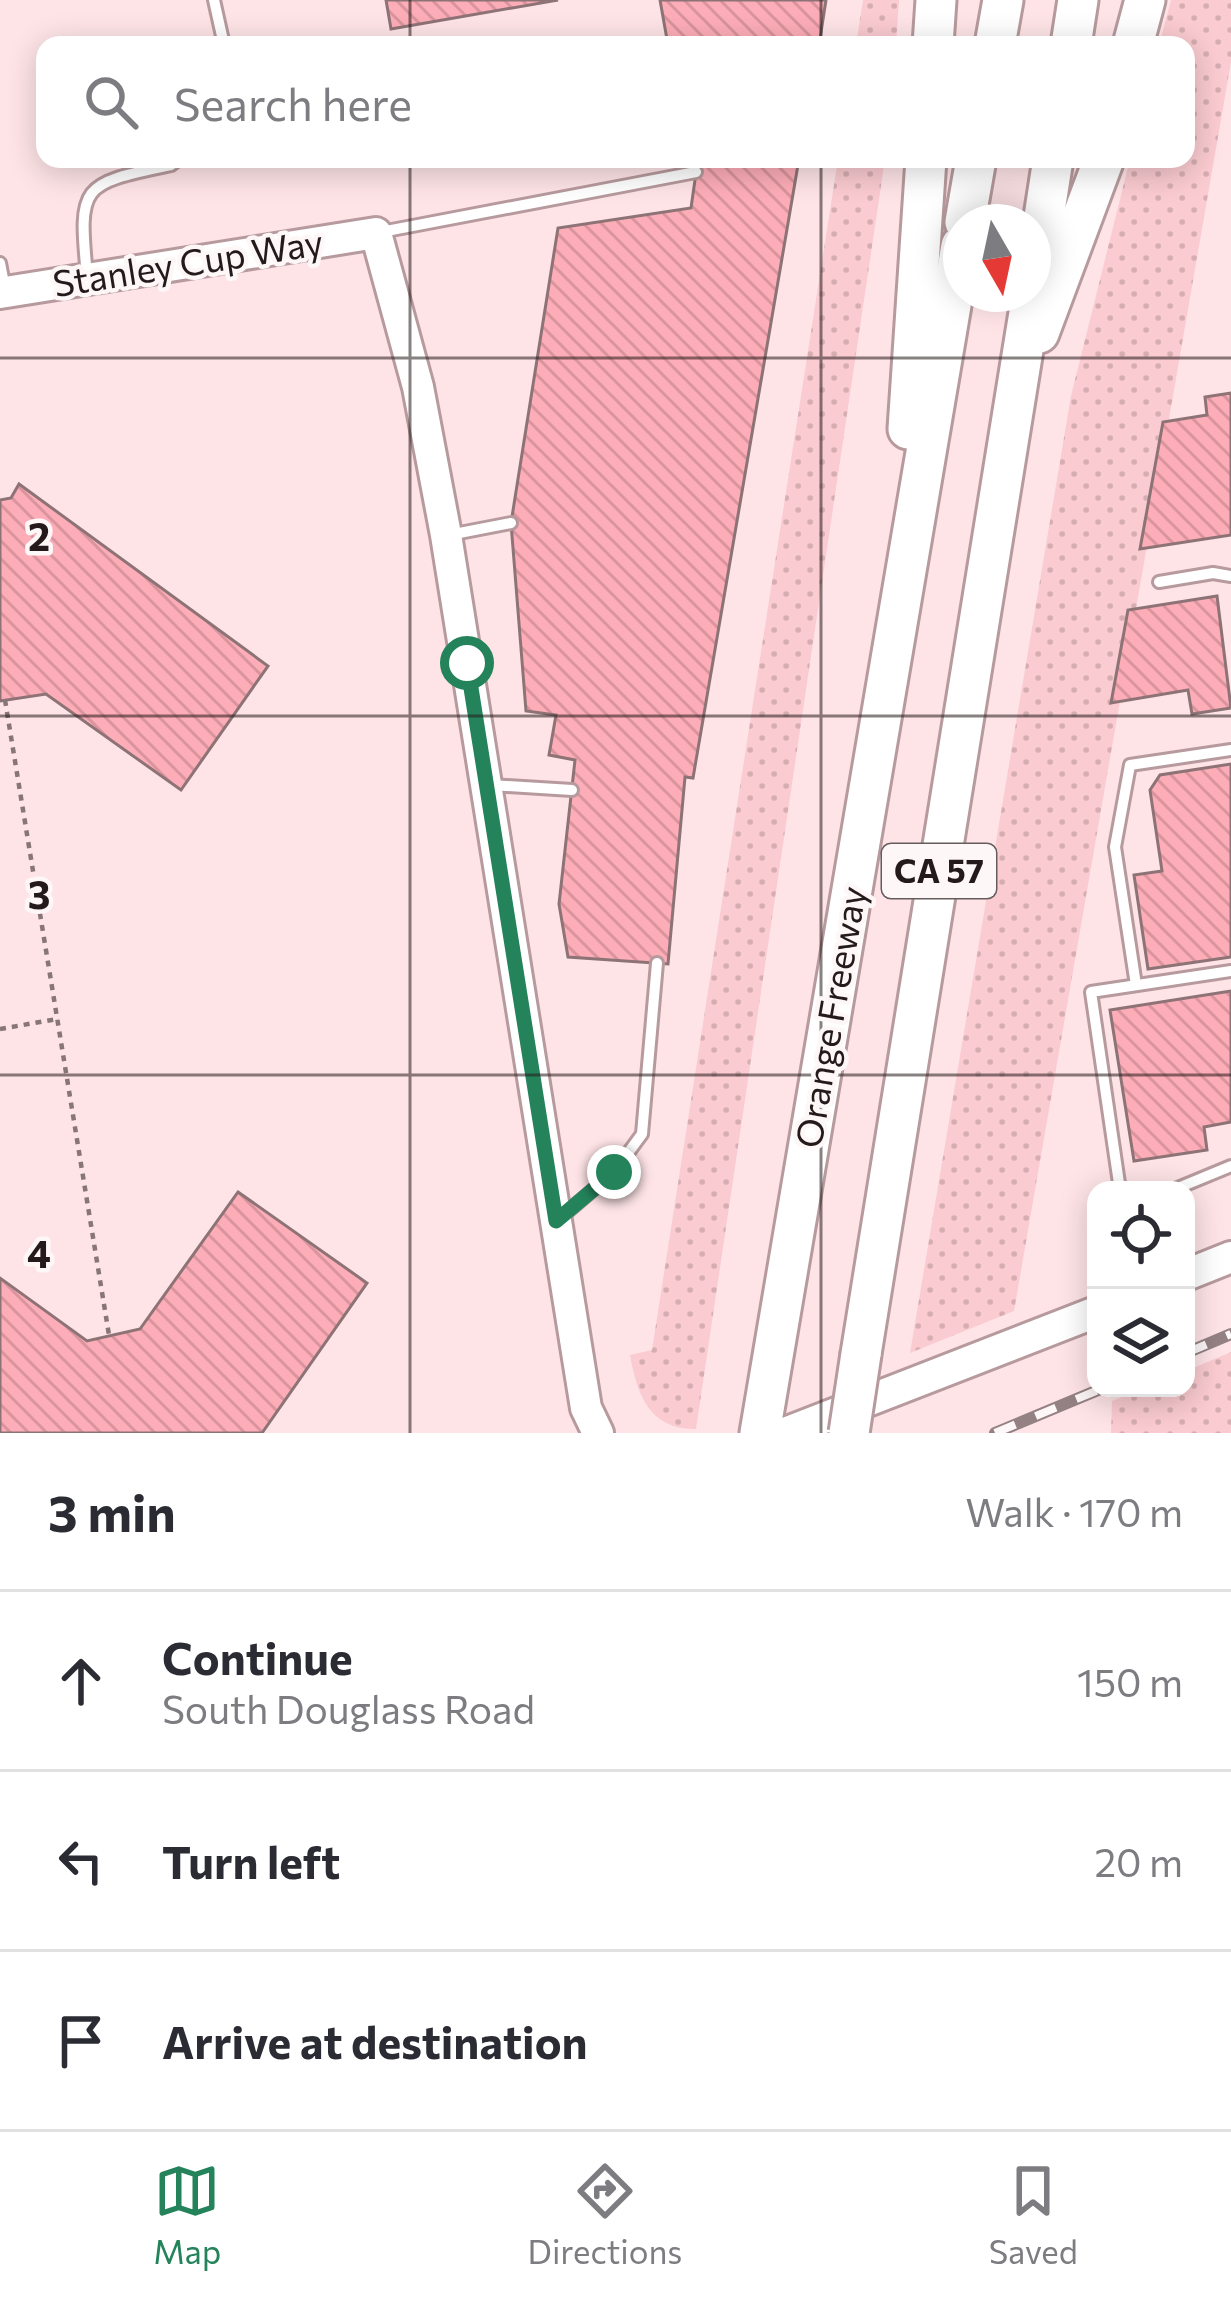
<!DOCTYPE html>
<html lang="en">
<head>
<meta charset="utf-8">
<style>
  body { margin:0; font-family:Commissioner,sans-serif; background:#f7f7f7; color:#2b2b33 }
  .controls { position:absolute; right:36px; bottom:36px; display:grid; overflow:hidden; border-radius:24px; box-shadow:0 6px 30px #0003 }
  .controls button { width:108px; height:108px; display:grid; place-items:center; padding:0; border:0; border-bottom:3px solid #e1e1e2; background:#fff; color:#2b2b33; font:60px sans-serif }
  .compass { position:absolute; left:943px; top:204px; width:108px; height:108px; border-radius:50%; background:#fff; box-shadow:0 6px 30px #0003; rotate:171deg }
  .stop { position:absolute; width:36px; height:36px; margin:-27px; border:9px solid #24835b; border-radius:50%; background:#fff }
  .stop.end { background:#24835b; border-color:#fff; box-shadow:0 3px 12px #0008 }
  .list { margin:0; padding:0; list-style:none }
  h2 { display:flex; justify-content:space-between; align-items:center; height:156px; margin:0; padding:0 48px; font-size:51px }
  h2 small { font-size:39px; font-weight:400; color:#7c7c81 }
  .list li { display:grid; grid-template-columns:78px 1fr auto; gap:36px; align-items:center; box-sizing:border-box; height:180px; padding:0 48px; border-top:3px solid #e1e1e2 }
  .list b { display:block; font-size:45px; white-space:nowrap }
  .list p { margin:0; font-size:39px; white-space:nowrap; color:#7c7c81 }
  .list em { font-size:39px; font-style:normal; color:#7c7c81 }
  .icon { flex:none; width:66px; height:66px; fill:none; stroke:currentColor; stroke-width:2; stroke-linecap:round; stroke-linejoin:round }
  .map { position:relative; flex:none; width:1231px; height:1433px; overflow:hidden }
  .search { position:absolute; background:#fff; box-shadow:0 6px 30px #0003; left:36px; right:36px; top:36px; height:132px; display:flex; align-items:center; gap:30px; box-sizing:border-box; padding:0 42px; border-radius:24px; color:#7c7c81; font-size:45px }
  .sheet { height:696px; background:#fff }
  nav { display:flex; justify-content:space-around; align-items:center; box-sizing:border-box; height:168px; border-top:3px solid #e1e1e2; background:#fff; font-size:33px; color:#7c7c81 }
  nav a { display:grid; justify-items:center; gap:6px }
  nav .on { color:#24835b }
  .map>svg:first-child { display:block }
  .grass { fill:url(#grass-dots) }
  .building { fill:url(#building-back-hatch); stroke:#8e7376; stroke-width:3 }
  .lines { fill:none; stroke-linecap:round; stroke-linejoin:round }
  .service-casing { stroke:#b79a9d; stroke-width:16 }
  .secondary-casing { stroke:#b79a9d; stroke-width:36 }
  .motorway-casing { stroke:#b79a9d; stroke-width:45 }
  .path { stroke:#877577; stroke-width:4.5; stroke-dasharray:6 6; stroke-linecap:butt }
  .service { stroke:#fff; stroke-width:10 }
  .secondary { stroke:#fff; stroke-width:30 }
  .motorway { stroke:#fff; stroke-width:39 }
  .rail-casing { stroke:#948183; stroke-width:12 }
  .rail { stroke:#fdf7f7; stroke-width:8; stroke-dasharray:22; stroke-linecap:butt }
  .motorway-bridge-casing { stroke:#b79a9d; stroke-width:45; stroke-linecap:butt }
  .motorway-bridge { stroke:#fff; stroke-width:39 }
  .route { stroke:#24835b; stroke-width:15 }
  .grid { fill:none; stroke:#251a1b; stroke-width:3; stroke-opacity:0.55 }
  .labels { text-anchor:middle; stroke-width:9; stroke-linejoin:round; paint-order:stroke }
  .shield { fill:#fdf7f7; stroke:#665c5d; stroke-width:3 }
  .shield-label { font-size:33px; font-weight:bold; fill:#251a1b }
  .street-label { font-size:36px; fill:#251a1b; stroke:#fdf7f7 }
  .grid-label { font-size:39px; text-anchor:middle; font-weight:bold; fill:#251a1b; stroke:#fdf7f7; stroke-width:9; stroke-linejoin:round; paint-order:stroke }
</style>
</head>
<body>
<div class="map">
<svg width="1231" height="1433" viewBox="0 0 1231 1433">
  <defs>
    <pattern id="grass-dots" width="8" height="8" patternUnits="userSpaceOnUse" patternTransform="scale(3)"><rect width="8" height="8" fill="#facbd0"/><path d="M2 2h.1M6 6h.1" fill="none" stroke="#d6aeb2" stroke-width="1.8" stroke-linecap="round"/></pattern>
    <pattern id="building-back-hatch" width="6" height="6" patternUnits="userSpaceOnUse" patternTransform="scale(3)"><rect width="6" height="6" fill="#fdadb7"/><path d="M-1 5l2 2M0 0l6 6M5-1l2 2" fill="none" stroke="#d9949d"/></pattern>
  </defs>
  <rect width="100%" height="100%" fill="#fee4e7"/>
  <g class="grass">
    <polygon points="863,0 899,0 896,45 856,45"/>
    <polygon points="1171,0 1231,0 1231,62 1014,1311 910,1353 1071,396 1130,159 1186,159 1186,45 1159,45"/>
    <path d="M838,159H885L696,1429C649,1430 637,1394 630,1355L652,1350Z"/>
    <polygon points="1231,1352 1231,1433 1111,1433 1112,1401 1144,1388 1186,1388 1186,1371"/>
  </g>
  <g class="building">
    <polygon points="386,0 558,0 391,29"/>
    <polygon points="660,0 826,0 819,45 668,45"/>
    <polygon points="698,159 799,159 693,778 685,777 668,964 568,957 559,904 575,760 549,755 556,715 526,711 511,523 558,228 691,208"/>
    <polygon points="1231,393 1231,535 1140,549 1163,422 1207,415 1205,397"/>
    <polygon points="19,484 268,666 181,790 46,694 0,701 0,500 11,498"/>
    <polygon points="1217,596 1231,708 1192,714 1188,690 1111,703 1128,610"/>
    <polygon points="1231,764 1231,957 1148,969 1134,875 1162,871 1150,790 1160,775"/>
    <polygon points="1231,991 1231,1122 1204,1127 1207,1150 1134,1161 1110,1010"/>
    <polygon points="238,1192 367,1283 262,1433 0,1433 0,1278 87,1341 140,1329"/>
  </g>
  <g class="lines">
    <defs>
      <g id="service">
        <polyline points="214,0 224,45"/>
        <polyline points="381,232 696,172"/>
        <polyline points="0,263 5,289"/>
        <path d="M87,276C78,184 81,184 171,165L179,159"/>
        <polyline points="449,535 511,523"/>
        <polyline points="1159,582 1213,573 1231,576"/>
        <polyline points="491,785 572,790"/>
        <polyline points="1136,985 1115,847 1130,765 1231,750"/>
        <polyline points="1120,1190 1091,992 1231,971"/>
        <polyline points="1173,1190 1231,1166"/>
        <polyline points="559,1219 614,1172 642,1134 657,963"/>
      </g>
      <g id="secondary">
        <polyline points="0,293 376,233 418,387 446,535 586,1408 598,1433"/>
        <polyline points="1186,1275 1231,1257"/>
        <polyline points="785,1433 1096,1312"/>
      </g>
      <g id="motorway">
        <polyline points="933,45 936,0"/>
        <polyline points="995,45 1003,0"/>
        <polyline points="1071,45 1078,0"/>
        <polyline points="1133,45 1145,0"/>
        <polyline points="965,222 976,159"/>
        <polyline points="1033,288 1053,159"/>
        <polyline points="1039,333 1104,159"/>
        <polyline points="908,429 926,159"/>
        <polyline points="861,1354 1032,294"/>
        <polyline points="760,1433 961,246"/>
      </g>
    </defs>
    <use href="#service" class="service-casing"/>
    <use href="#secondary" class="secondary-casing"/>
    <use href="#motorway" class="motorway-casing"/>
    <g class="path">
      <polyline points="5,700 109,1335"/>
      <polyline points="0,1029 57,1019"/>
    </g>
    <use href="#service" class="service"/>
    <use href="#secondary" class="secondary"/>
    <use href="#motorway" class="motorway"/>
    <defs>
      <g id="rail">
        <polyline points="1186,1353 1231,1334"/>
        <polyline points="995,1433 1103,1388"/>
      </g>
    </defs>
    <use href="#rail" class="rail-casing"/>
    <use href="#rail" class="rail"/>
    <defs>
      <polyline id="motorway-bridge" points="849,1433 861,1354"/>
    </defs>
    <use href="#motorway-bridge" class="motorway-bridge-casing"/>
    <use href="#motorway-bridge" class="motorway-bridge"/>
  </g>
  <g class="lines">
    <polyline class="route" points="467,663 556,1221 614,1172"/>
  </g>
  <path class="grid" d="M410,0V45M821,0V45M410,159V1433M821,159V1433M0,358H1231M0,716H1231M0,1075H1231"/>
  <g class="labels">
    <rect class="shield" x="882" y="844" width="114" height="54" rx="9"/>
    <g class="shield-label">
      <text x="939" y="883">CA 57</text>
    </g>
    <g class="street-label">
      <text transform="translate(188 263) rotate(-9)" y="13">Stanley Cup Way</text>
      <text transform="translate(831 1017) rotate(-80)" y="13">Orange Freeway</text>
    </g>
  </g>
  <g class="grid-label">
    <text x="39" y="551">2</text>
    <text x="39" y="909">3</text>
    <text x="39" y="1268">4</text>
  </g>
</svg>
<div class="controls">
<button><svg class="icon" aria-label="locate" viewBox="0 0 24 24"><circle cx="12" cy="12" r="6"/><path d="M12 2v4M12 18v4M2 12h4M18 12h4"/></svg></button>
<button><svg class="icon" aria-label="layers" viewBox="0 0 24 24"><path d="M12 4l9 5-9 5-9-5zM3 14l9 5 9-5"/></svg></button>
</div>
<svg class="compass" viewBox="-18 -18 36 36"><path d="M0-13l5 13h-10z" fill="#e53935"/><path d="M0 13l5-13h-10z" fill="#7c7c81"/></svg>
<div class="stop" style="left:467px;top:663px"></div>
<div class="stop end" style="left:614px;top:1172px"></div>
<div class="search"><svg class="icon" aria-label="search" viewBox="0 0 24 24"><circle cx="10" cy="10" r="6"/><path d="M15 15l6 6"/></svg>Search here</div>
</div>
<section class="sheet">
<h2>3 min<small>Walk · 170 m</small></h2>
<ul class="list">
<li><svg class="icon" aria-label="ahead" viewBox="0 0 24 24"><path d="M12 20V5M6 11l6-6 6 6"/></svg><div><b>Continue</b><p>South Douglass Road</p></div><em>150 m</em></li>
<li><svg class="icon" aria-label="left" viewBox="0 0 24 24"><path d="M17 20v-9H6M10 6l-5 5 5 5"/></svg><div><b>Turn left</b></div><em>20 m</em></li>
<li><svg class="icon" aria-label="arrive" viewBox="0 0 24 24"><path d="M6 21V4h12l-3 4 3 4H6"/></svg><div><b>Arrive at destination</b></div></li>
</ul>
</section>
<nav>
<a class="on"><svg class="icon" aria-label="map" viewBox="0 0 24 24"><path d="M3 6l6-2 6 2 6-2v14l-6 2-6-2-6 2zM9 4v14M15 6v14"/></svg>Map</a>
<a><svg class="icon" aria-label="directions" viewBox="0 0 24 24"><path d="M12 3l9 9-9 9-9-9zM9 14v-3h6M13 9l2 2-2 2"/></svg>Directions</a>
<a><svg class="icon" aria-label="saved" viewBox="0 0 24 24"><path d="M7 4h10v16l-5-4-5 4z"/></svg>Saved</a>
</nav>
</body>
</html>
